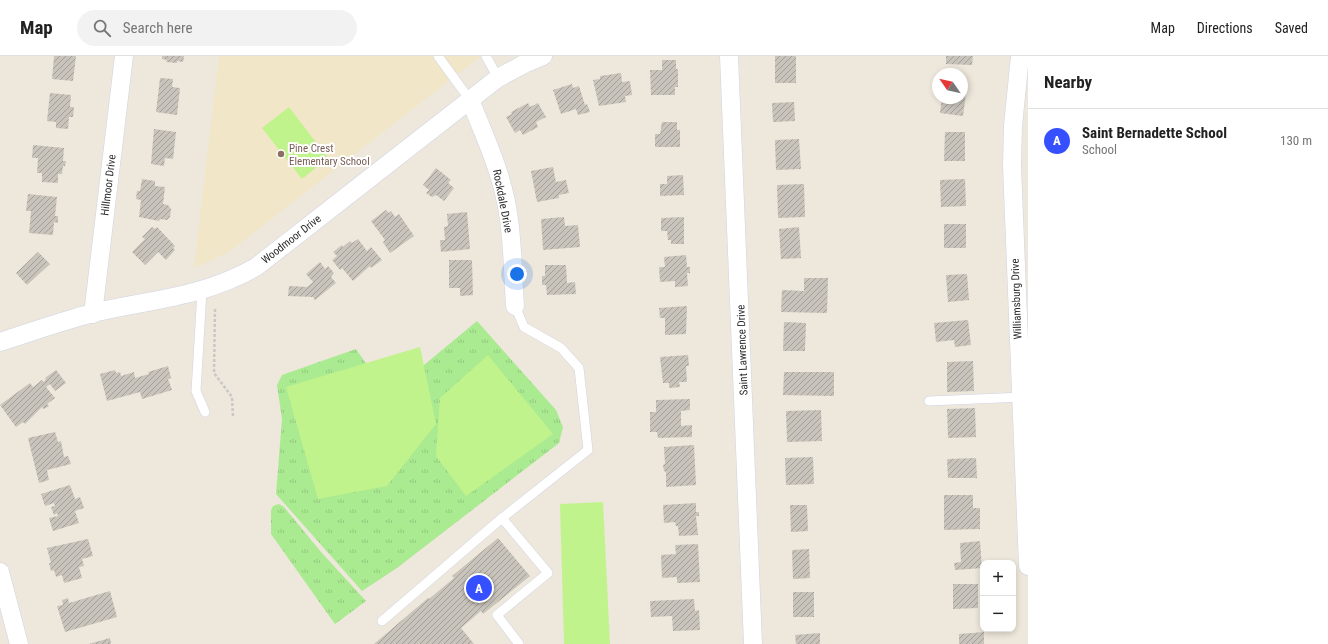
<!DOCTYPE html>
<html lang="en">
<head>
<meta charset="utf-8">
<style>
  body { margin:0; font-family:"Roboto Condensed",sans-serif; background:#f2f2f2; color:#222 }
  .controls { position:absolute; right:12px; bottom:12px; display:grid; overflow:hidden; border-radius:8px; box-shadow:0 2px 6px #0003 }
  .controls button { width:36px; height:36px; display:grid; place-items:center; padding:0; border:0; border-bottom:1px solid #e0e0e0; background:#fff; color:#222; font:20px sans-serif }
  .compass { position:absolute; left:932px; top:12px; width:36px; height:36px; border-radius:50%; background:#fff; box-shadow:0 2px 6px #0003; rotate:304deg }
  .you { position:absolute; left:517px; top:218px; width:14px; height:14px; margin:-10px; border:3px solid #fff; border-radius:50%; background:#1a73e8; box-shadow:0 0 0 6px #1a73e833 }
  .badge { display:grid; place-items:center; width:26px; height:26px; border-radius:50%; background:#3750ff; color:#fff; font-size:13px; font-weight:700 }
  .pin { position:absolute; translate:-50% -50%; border:2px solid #fff; box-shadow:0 1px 4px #0006 }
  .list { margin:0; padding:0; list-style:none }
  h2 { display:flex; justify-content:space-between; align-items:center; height:52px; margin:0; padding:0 16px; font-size:17px }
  h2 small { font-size:13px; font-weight:400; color:#767676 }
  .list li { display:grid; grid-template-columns:26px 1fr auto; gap:12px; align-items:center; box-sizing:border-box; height:64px; padding:0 16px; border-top:1px solid #e0e0e0 }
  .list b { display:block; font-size:15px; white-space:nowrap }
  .list p { margin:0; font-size:13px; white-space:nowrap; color:#767676 }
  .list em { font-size:13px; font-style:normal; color:#767676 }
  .icon { flex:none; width:22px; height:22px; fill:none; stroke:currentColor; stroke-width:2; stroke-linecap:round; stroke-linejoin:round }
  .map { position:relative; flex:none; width:1028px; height:588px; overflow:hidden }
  header { display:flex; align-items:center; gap:24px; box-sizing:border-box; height:56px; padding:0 20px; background:#fff; border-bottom:1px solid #e0e0e0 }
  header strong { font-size:19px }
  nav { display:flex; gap:22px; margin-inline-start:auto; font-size:14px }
  .search { width:280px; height:36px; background:#f2f2f2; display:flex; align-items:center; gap:10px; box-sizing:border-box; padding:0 14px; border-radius:22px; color:#767676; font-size:15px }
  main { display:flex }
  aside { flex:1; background:#fff }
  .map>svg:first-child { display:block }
  .education { fill:#f1e7c8 }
  .park { fill:url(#park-tufts) }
  .pitch { fill:#c1f38c }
  .building { fill:url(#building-hatch) }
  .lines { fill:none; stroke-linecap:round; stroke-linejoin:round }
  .service-casing { stroke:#d0d3e5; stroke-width:10 }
  .minor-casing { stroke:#d0d3e5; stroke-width:19 }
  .path { stroke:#c8c8c8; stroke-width:2.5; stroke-dasharray:3 2; stroke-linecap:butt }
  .service { stroke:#fff; stroke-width:9 }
  .minor { stroke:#fff; stroke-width:18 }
  .education-dot { fill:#8d6e63; stroke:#fff; stroke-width:1.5 }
  .labels { text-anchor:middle; stroke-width:4; stroke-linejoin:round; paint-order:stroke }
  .education-label { font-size:11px; fill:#785e54; stroke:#fff; text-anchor:start }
  .street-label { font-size:11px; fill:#2a2a2a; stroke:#fff }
</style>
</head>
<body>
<header>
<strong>Map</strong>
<div class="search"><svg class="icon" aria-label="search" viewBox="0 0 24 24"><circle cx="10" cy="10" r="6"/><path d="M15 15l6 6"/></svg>Search here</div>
<nav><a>Map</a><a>Directions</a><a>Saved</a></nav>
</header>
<main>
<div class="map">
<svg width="1028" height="588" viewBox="0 0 1028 588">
  <defs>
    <pattern id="park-tufts" width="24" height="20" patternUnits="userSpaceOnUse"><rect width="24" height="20" fill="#aaea91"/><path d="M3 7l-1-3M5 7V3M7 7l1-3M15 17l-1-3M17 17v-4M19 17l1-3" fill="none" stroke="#92c97d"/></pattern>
    <pattern id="building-hatch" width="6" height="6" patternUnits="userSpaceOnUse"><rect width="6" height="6" fill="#c9c4bb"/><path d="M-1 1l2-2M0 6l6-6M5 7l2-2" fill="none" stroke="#a39f98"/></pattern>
  </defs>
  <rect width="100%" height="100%" fill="#eee7db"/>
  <polygon class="education" points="219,0 481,0 229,196 194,212"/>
  <g class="park">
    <polygon points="477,265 556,354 563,371 559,387 397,512 362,535 276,438 282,363 277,329 282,319 356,293 388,339"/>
    <polygon points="279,448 284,451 321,496 366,545 335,568 271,478 271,455 273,450"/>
  </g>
  <g class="pitch">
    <polygon points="289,51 328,102 302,123 262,72"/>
    <polygon points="420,291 436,368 387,430 318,443 286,331"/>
    <polygon points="488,299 553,378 466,440 436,400 440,342"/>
    <polygon points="603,446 610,588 564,588 560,448"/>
  </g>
  <g class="building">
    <polygon points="54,0 76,0 73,25 52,23"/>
    <polygon points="162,0 184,0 183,6 177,5 177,7 166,6 167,4 162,3"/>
    <rect x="775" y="0" width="21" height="27"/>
    <polygon points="946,0 973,0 972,9 946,8"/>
    <polygon points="662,4 676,4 676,13 678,13 678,31 675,31 675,39 651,39 650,14 662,14"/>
    <polygon points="621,17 622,26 630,25 632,39 625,40 626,46 599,50 593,24 600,23 600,20"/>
    <polygon points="160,22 173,23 172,31 180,32 177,59 156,56"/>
    <polygon points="572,28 573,32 579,30 585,49 587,48 590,56 578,59 576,53 561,58 553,34"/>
    <polygon points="962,29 967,30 963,60 940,57 942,42 962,42"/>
    <polygon points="50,37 71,39 70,51 74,51 73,61 69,61 68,73 56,72 56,66 47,65"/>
    <polygon points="794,46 795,65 773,66 772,47"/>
    <polygon points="528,47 530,51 538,47 546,61 536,66 538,71 523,79 520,74 515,77 506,61 512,58 511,56"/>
    <polygon points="662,66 677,66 677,74 680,74 680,91 655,91 655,78 660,78"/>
    <polygon points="154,73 176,76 173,103 165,102 164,110 151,108"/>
    <polygon points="945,76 965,76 965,105 944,105"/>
    <polygon points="799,83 801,113 776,114 775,84"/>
    <polygon points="33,89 64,92 63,105 66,105 65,110 63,110 62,118 58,118 58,127 42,126 42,117 37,117 38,102 32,102"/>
    <polygon points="553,111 556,126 566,124 569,137 559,139 559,142 537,146 531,115"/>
    <polygon points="436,112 451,124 448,127 454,132 444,145 436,139 432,141 426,137 429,134 423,129"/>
    <polygon points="683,119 684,139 660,140 660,128 667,128 667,120"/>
    <polygon points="142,123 155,125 155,130 165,131 163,148 168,149 171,153 170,161 167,164 160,163 159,165 139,161 141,144 136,143 137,135 140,135"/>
    <polygon points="965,123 966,150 941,151 940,124"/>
    <polygon points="804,128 805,161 778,162 777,129"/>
    <polygon points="28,138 57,141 55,160 58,160 58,167 54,166 53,179 29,177 31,155 26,155"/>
    <polygon points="386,154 389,157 391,155 395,161 399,158 414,180 390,197 383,186 385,184 371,165"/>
    <polygon points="467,156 470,193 441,196 440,184 445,184 444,171 448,170 447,158"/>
    <polygon points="564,161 565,170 578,169 580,191 543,194 541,163"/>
    <polygon points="684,161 684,188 671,188 671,184 668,184 667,175 661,175 661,162"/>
    <rect x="944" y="168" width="22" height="24"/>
    <polygon points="152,171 155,173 157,171 175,190 173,192 175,194 166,204 158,196 145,209 132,196 145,183 142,181"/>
    <polygon points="799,171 801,202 781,203 779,173"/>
    <polygon points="358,183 367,195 371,191 382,204 371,212 370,210 353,225 342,212 340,214 332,204 337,200 333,196 342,189 343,191 350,185 352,187"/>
    <polygon points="38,196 50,208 27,229 16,217"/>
    <polygon points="686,199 687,211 690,211 690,217 687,217 688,230 675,231 675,225 660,226 659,211 665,211 664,201"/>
    <polygon points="449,204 472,204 473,239 460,240 460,232 449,232"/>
    <polygon points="320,206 325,213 328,210 334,217 331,221 336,227 315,244 313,241 288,240 289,230 307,231 313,226 306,218"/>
    <polygon points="545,209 566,209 567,227 575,226 576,238 547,239 546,229 542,229 542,220 545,220"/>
    <polygon points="967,218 969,244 948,246 946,219"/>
    <polygon points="804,222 828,222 827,257 781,256 782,234 804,235"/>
    <polygon points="687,250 686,278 665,279 665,262 660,262 659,252"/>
    <polygon points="968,264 971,289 955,291 954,284 936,286 934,267"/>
    <polygon points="784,266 806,267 805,295 783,295"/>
    <polygon points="688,299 689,310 686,310 687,326 679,326 680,331 669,332 669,327 663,327 660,301"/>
    <polygon points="973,305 974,335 947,336 947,306"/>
    <polygon points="168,310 171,322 168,323 172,334 142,343 140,336 107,345 100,318 115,314 116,317 120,316 121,320 134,316 135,322 149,318 148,316"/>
    <polygon points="56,314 66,327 55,335 50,328 46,331 55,342 47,348 49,350 44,353 42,351 25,368 23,366 16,371 0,349 30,327 33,331 42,324 44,326 46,323 45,322"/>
    <polygon points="784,316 834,316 834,340 783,339"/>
    <polygon points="690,343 690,354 681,355 681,370 692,369 692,381 658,382 657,376 650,376 650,356 656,356 656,344"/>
    <polygon points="975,352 976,381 948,382 947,353"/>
    <polygon points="821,354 822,385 787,386 786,355"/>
    <polygon points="55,376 58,386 61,385 64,401 68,400 71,408 47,414 49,424 39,427 28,382"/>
    <polygon points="694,389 696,429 666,431 666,416 664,415 663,409 665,408 664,391"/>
    <polygon points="813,401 814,428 786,429 785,402"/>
    <polygon points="976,402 977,422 948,422 947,403"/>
    <polygon points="70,429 75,443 80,441 84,452 75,455 79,467 53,475 49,462 58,460 57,457 54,459 51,451 55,450 54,447 45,450 41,438"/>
    <polygon points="944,439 973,439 973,452 980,452 980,473 944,474"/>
    <polygon points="696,447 696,456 699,456 699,460 696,460 698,479 679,480 678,470 676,470 675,466 664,467 663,449"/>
    <polygon points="790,449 807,449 808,475 791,476"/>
    <polygon points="498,482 530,520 483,558 481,555 461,572 474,588 374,588 428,542 429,543 454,522 452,520"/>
    <polygon points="88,483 93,500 82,503 84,510 79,511 82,522 64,527 62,519 56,521 54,514 51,515 49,507 51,507 47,492"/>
    <polygon points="980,485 982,512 955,514 954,507 961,506 960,487"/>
    <polygon points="698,488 700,526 677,527 677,521 662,522 661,499 676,498 675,489"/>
    <polygon points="809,493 810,522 793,523 792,494"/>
    <polygon points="953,528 978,528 978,552 953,553"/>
    <polygon points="110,535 117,561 65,576 57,550 63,549 62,544 68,542 69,547"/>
    <rect x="793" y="536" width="21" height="25"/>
    <polygon points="694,543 695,555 699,554 700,574 673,575 672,560 651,561 650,545"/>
    <polygon points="984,576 984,588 959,588 959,578"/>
    <polygon points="820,577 820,588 796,588 795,579"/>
    <polygon points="110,582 111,588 89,588"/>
  </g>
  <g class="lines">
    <defs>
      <g id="service">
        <polyline points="438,0 470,44"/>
        <polyline points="486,0 498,22"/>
        <polyline points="202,235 196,335 205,356"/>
        <polyline points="929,345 1021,341"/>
        <polyline points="502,462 548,517 497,559 519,588"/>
        <polyline points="382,565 502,462 588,394 579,312 561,292 524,271 515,250"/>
      </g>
      <g id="minor">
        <polyline points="729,0 753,588"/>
        <polyline points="1020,0 1013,70 1012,110 1028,510"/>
        <path d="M470,44C486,83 504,122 509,164C513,192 513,222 515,250"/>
        <polyline points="93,258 124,0"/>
        <path d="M0,286C31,276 62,265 93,257C152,243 201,242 256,211L498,22L524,8L543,0"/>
        <polyline points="0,516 19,588"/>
      </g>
    </defs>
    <use href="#service" class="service-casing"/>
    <use href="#minor" class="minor-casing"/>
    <polyline class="path" points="215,253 214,317 232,341 233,361"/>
    <use href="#service" class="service"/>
    <use href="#minor" class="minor"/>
  </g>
  <circle class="education-dot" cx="281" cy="98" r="4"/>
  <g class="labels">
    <g class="education-label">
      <text x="289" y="96">Pine Crest<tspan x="289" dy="13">Elementary School</tspan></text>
    </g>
    <g class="street-label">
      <text transform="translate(108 129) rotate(-83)" y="4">Hillmoor Drive</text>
      <text transform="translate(503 145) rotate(79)" y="4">Rockdale Drive</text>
      <text transform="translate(291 183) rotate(-38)" y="4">Woodmoor Drive</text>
      <text transform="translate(1016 243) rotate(-92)" y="4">Williamsburg Drive</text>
      <text transform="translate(742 294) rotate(-92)" y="4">Saint Lawrence Drive</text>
    </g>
  </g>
</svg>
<div class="controls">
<button>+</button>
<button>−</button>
</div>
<svg class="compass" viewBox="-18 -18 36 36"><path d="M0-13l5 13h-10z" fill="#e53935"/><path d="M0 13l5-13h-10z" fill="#767676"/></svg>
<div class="you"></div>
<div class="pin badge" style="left:479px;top:532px">A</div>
</div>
<aside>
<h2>Nearby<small></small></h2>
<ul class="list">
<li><span class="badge">A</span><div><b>Saint Bernadette School</b><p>School</p></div><em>130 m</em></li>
</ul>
</aside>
</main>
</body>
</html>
